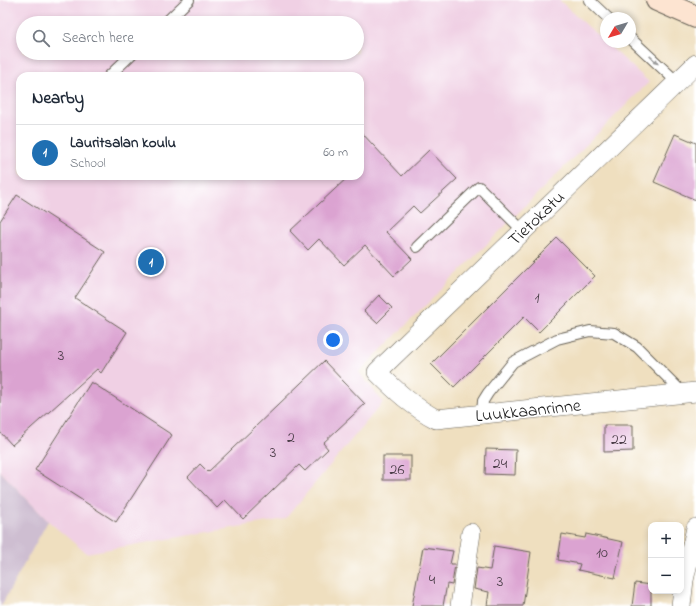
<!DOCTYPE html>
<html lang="en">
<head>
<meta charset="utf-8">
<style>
  body { margin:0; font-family:"Indie Flower",sans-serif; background:#f6f6f7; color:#1f2937 }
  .controls { position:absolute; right:12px; bottom:12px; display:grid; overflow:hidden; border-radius:8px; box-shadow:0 2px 6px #0003 }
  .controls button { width:36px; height:36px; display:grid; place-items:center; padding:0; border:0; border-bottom:1px solid #e0e1e3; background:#fff; color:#1f2937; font:20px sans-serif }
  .compass { position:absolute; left:600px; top:12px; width:36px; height:36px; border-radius:50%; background:#fff; box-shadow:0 2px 6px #0003; rotate:232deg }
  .you { position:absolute; left:333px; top:340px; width:14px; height:14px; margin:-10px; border:3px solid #fff; border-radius:50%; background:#1a73e8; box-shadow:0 0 0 6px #1a73e833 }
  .badge { display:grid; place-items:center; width:26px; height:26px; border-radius:50%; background:#1f6fb2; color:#fff; font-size:13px; font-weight:700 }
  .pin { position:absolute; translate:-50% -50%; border:2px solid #fff; box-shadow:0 1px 4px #0006 }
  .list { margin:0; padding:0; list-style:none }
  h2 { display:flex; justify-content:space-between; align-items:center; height:52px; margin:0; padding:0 16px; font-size:17px }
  h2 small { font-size:13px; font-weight:400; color:#747a83 }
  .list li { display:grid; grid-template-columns:26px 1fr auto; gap:12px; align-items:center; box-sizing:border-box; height:56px; padding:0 16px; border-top:1px solid #e0e1e3 }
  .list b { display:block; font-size:15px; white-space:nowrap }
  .list p { margin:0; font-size:13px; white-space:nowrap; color:#747a83 }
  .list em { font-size:13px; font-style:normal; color:#747a83 }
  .icon { flex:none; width:22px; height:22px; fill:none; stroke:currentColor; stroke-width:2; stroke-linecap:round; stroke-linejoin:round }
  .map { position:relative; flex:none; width:696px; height:606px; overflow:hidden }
  .search { position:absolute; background:#fff; box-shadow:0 2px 6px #0003; left:16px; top:16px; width:348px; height:44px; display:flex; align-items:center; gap:10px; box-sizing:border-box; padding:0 14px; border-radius:22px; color:#747a83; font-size:15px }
  .panel { position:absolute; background:#fff; box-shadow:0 2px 6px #0003; left:16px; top:72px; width:348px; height:108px; border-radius:12px }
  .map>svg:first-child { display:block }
  .built { fill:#f0d0e4; fill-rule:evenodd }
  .industrial { fill:#cebed1 }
  .building { fill:#dba3d1 }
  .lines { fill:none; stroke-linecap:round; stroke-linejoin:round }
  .lane-casing { stroke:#666055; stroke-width:12 }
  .street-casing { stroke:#666055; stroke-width:20 }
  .secondary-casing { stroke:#666055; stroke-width:24 }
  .lane { stroke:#fff; stroke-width:10 }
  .street { stroke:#fff; stroke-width:19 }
  .secondary { stroke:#fde4d1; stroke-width:22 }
  .oneway { fill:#999 }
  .labels { text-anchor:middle; stroke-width:3; stroke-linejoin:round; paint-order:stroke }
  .number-label { font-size:16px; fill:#4c3e49 }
  .street-label { font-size:18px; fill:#1c1c1c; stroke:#fff }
</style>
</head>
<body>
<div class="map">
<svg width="696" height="606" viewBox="0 0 696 606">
  <rect width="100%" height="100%" fill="#fff"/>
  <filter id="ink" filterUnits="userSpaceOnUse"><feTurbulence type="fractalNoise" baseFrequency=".025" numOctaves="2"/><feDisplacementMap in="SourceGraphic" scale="8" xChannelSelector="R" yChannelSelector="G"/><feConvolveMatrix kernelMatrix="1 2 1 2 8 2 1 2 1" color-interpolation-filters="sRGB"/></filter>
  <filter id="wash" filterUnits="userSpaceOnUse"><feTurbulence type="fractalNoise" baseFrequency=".012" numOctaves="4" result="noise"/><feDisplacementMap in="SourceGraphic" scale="16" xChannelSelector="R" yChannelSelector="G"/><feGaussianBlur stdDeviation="0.9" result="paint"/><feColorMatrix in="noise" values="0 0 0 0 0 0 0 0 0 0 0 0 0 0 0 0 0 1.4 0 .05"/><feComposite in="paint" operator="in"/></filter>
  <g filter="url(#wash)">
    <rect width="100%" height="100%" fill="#efdfbf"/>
    <path class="built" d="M0,0H559L649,82L359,372L383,402L285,519L86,553L48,521L0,471ZM23,23H357V53H23ZM20,76H360V176H20Z"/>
    <polygon class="industrial" points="0,471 48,521 1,606 0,606"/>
    <g id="blocks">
      <g class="building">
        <polygon points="360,131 402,176 429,150 457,179 420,213 413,206 386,232 412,259 394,276 365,245 344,265 319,239 308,250 290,231 349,176 360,176"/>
        <polygon points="675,134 696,143 696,200 654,182"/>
        <polygon points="17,195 105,252 75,298 127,332 101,373 97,369 12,445 0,432 0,221"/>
        <polygon points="557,238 595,276 539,332 524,317 454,387 431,364"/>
        <polygon points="379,295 392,308 377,323 364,311"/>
        <polygon points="324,361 365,404 323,443 328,449 305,471 299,465 243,519 225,500 217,508 188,477 200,464 208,472"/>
        <polygon points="91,382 172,435 116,522 35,470"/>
        <polygon points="604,425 633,425 633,451 604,452"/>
        <polygon points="486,449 516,450 515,475 485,474"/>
        <rect x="383" y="456" width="28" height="24"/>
        <polygon points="562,534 585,538 586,534 623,542 615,578 578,570 580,564 558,560"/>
        <polygon points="494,546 531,552 523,606 487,606 489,592 474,589 477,568 490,570"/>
        <polygon points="423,547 453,551 450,564 455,564 452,585 447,584 443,606 412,606"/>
        <polygon points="635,583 651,585 651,606 632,606"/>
      </g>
    </g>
  </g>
  <g filter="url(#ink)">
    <use href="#blocks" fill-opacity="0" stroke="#666055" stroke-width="1"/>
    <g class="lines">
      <defs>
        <g id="lane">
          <polyline points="589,0 608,18"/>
          <polyline points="165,23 189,0"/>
          <polyline points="630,38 677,82"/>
          <polyline points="109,76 133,53"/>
          <polyline points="417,247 479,187 523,231"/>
          <polyline points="482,414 483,401 488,393 513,362 557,339 590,331 614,333 637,347 683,393"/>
        </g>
        <g id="street">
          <path d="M696,64L377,372C395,390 412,406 436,419L696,392"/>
          <polyline points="460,606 471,533"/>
          <polyline points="681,606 684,580 696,528"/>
        </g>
        <polyline id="secondary" points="657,0 696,17"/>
      </defs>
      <use href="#lane" class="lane-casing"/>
      <use href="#street" class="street-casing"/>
      <use href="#secondary" class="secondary-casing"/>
      <use href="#lane" class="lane"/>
      <use href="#street" class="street"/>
      <use href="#secondary" class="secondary"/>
    </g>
    <defs><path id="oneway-solid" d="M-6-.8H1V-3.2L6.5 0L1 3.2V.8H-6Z"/></defs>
    <use class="oneway" href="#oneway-solid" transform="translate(654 60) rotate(43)"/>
  </g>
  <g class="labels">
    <g class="number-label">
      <text x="537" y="302">1</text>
      <text x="61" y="360">3</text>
      <text x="291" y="442">2</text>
      <text x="619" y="444">22</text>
      <text x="273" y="457">3</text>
      <text x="500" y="468">24</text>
      <text x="397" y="474">26</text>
      <text x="602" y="557">10</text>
      <text x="432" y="584">4</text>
      <text x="500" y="586">3</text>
    </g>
    <g class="street-label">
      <text transform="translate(536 218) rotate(-44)" y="6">Tietokatu</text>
      <text transform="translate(528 410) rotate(-6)" y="6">Luukkaanrinne</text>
    </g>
  </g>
</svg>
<div class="controls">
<button>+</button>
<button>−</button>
</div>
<svg class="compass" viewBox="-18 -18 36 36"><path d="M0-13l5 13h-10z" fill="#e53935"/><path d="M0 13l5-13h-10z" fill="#747a83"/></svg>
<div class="you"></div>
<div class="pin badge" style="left:151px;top:262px">1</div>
<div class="search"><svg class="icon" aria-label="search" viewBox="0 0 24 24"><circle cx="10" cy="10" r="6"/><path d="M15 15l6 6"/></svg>Search here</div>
<section class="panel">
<h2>Nearby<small></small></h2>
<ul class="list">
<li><span class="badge">1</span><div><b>Lauritsalan koulu</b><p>School</p></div><em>60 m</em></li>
</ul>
</section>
</div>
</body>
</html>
